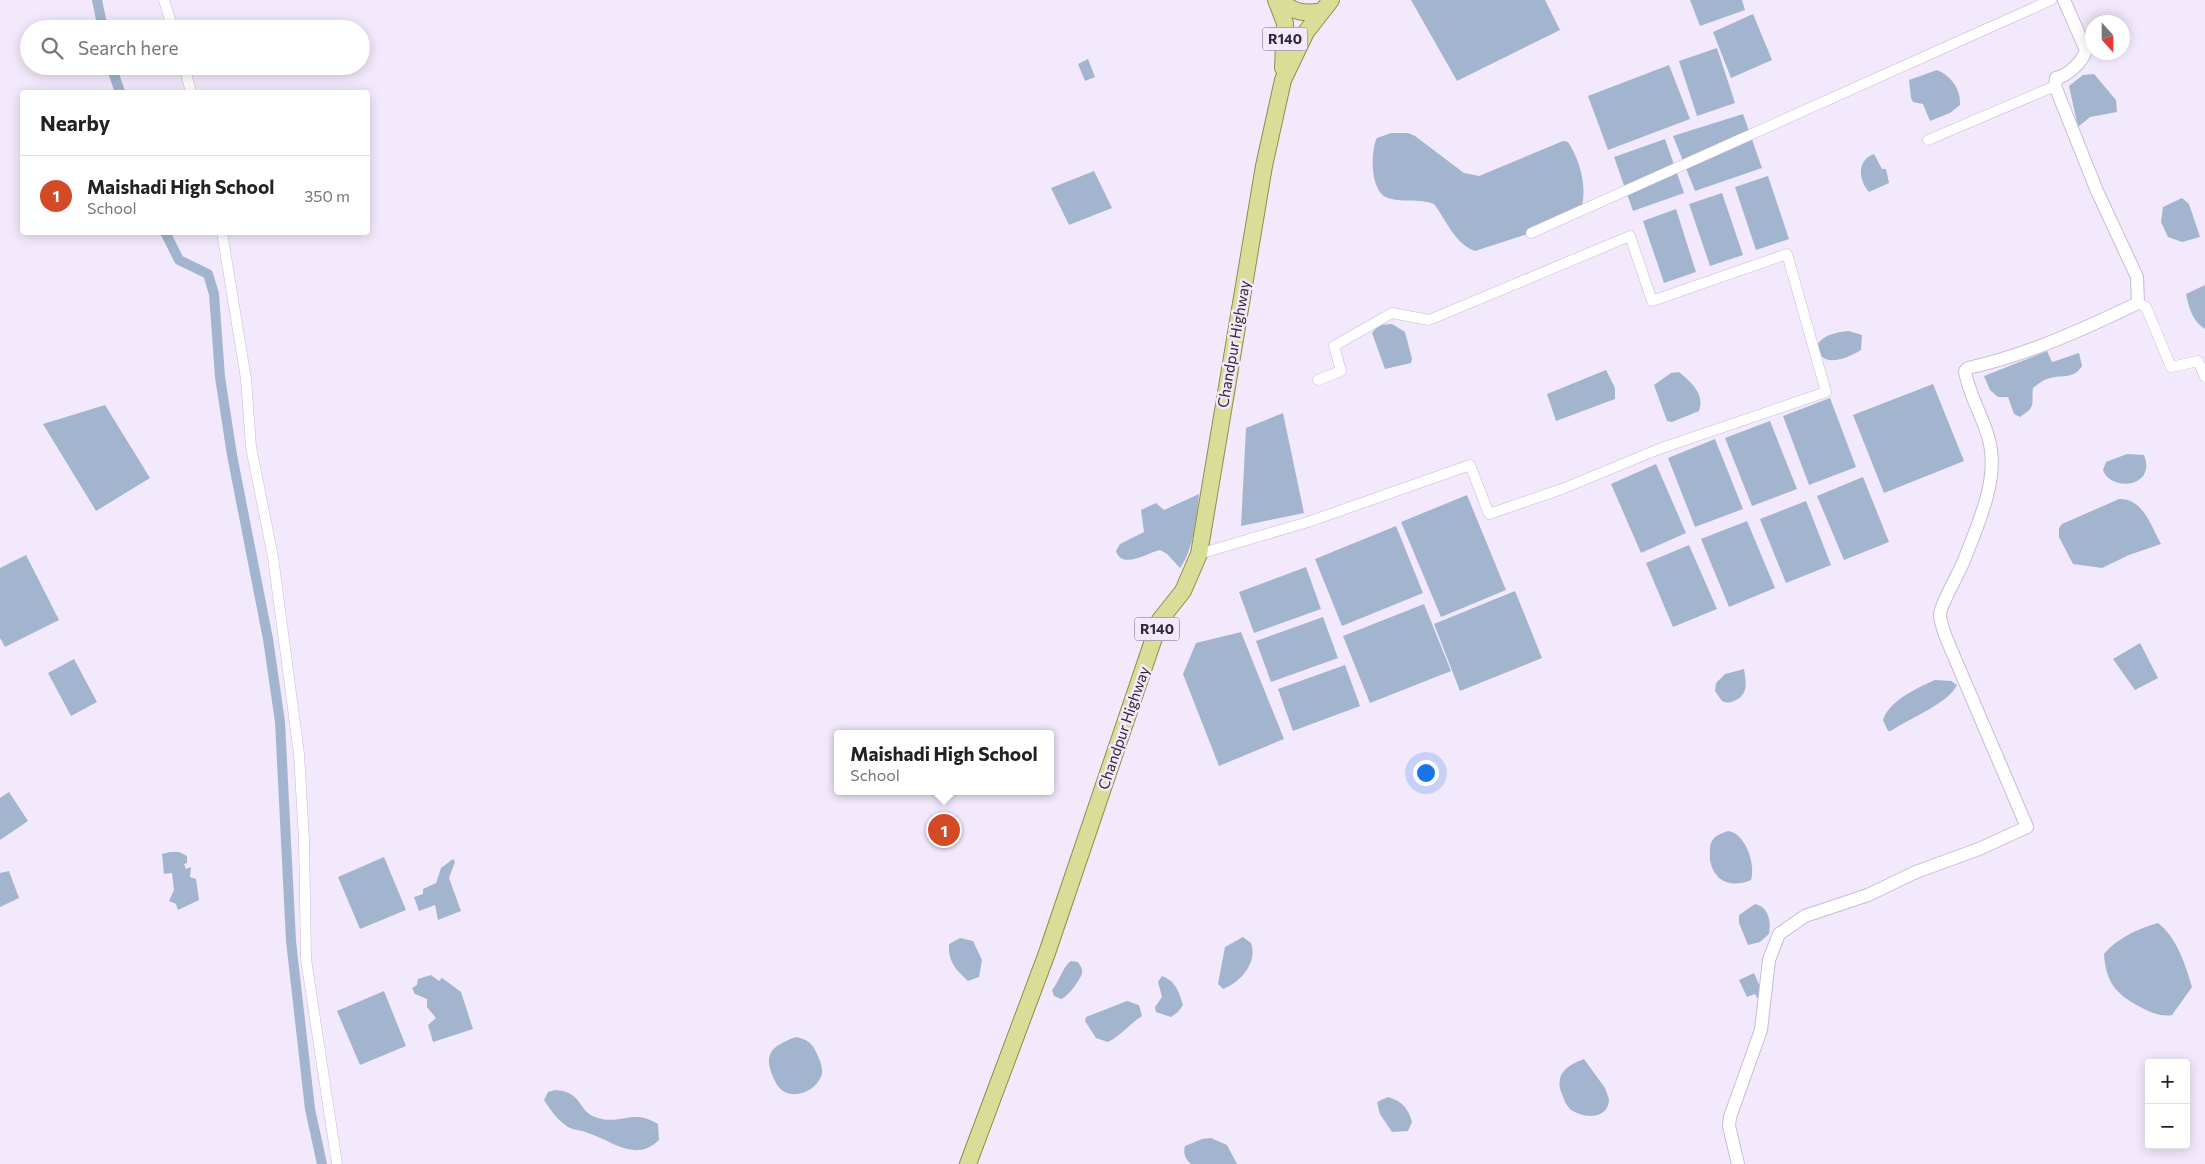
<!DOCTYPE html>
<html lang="en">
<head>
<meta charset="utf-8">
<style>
  body { margin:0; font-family:Commissioner,sans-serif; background:#f2f2f2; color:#222 }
  .controls { position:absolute; right:15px; bottom:15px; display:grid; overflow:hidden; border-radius:5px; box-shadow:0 2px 12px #0003 }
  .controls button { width:45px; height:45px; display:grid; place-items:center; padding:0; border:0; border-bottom:1px solid #e0e0e0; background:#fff; color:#222; font:25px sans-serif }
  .compass { position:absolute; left:2085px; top:15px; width:45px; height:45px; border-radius:50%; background:#fff; box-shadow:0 2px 12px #0003; rotate:159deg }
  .you { position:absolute; left:1425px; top:772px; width:18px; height:18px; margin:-12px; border:4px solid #fff; border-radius:50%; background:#1a73e8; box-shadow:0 0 0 8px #1a73e833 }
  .badge { display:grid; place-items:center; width:32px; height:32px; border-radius:50%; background:#d34a26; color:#fff; font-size:16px; font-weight:700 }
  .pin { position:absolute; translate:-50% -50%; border:2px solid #fff; box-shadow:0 1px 5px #0006 }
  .popup { position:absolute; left:834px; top:730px; width:220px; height:65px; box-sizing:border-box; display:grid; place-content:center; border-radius:5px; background:#fff; filter:drop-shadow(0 1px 4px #0005); font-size:16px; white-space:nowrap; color:#767676 }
  .popup b { font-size:19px; color:#222 }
  .popup::after { content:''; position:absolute; left:50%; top:100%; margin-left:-10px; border:10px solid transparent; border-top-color:#fff }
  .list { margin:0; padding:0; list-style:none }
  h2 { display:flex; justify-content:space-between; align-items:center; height:65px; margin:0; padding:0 20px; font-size:21px }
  h2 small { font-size:16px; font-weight:400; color:#767676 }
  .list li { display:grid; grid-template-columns:32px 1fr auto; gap:15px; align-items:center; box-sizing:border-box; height:80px; padding:0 20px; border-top:1px solid #e0e0e0 }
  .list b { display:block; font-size:19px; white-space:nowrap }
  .list p { margin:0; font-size:16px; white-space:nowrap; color:#767676 }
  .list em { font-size:16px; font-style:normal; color:#767676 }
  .icon { flex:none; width:28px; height:28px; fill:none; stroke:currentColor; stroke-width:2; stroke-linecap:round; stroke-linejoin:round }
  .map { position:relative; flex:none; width:2205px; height:1164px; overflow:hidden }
  .search { position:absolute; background:#fff; box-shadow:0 2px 12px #0003; left:20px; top:20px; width:350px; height:55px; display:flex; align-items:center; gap:12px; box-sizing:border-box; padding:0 18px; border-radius:28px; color:#767676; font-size:19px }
  .panel { position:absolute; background:#fff; box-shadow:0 2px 12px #0003; left:20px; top:90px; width:350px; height:145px; border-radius:5px }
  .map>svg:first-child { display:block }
  .water { fill:#a3b5ce }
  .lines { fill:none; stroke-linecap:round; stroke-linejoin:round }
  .canal { stroke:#a3b5ce; stroke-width:10 }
  .minor-casing { stroke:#c7bbd2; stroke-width:11 }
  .tertiary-casing { stroke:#c7bbd2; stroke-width:14 }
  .primary-casing { stroke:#8c9048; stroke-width:18 }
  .minor { stroke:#fff; stroke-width:10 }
  .tertiary { stroke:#fff; stroke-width:12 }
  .primary { stroke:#d8de98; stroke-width:16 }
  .labels { text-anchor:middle; stroke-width:5; stroke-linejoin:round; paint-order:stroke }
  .shield { fill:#f3e9fc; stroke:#69636f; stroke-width:1 }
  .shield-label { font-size:14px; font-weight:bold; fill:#2e2932 }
  .street-label { font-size:15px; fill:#2e2932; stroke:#f3e9fc }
</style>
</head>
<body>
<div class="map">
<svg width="2205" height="1164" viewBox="0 0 2205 1164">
  <rect width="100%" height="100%" fill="#f3e9fc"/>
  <g class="water">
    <polygon points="1411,0 1545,0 1560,30 1457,81"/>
    <polygon points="1690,0 1742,0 1745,10 1700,26"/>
    <polygon points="1753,14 1772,60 1731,78 1713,32"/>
    <polygon points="1717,48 1735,103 1697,116 1679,61"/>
    <polygon points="1088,59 1095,77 1085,81 1078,64"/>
    <polygon points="1669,65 1690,119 1608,150 1588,96"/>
    <path d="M1937,70C1951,76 1961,89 1960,105L1950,113L1930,121L1923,104L1913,102L1911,98L1909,80Z"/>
    <polygon points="2094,74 2116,100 2117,112 2090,117 2078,127 2069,86 2083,75"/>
    <polygon points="1743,114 1762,168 1695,191 1673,136"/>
    <path d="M1391,133H1408L1415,136L1464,173L1479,176L1563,141L1568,142C1579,158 1587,185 1582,205L1531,233L1475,251C1454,243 1447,221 1434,204C1419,198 1403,203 1388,198C1370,193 1370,151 1377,138Z"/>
    <polygon points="1665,139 1684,193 1633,211 1614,157"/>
    <path d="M1874,154L1882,169H1886L1889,183L1869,192C1858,179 1857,160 1874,154Z"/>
    <polygon points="1094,171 1112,208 1069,225 1051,188"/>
    <polygon points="1768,176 1789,239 1756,250 1735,187"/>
    <polygon points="1722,193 1743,255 1710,266 1689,204"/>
    <polygon points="2182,198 2189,204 2200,237 2182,242 2168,237 2161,222 2163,207"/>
    <polygon points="1676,209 1696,272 1664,283 1643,221"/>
    <path d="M2205,285V329C2192,321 2189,308 2186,294Z"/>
    <polygon points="1392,324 1405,332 1412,359 1411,363 1385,369 1372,333 1379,325"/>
    <path d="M1849,331L1862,335L1861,350C1848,358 1818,371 1818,344C1824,334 1838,332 1849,331Z"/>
    <path d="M2047,351L2052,362L2079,353L2082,366C2074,380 2060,374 2047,379C2043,380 2037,385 2033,388C2031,405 2037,406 2020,417L2014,414L2008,397H1998L1990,390L1984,376Z"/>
    <polygon points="1606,370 1615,388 1615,399 1556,421 1547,394"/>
    <path d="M1679,372C1691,382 1705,394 1699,411L1672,422L1667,421L1654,385L1671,373Z"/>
    <polygon points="1933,384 1964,461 1884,493 1853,415"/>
    <polygon points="1830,398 1856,467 1809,485 1783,416"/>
    <polygon points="105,405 150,478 96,511 43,424"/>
    <polygon points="1283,413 1304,513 1241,526 1246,428"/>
    <polygon points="1770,421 1797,489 1752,506 1725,438"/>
    <polygon points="1715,439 1743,509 1695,527 1668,458"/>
    <path d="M2127,454L2144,455C2157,488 2110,492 2103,470L2106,462Z"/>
    <polygon points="1656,464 1686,533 1641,553 1611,484"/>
    <polygon points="1863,477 1889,542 1844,560 1817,496"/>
    <path d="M1199,494C1197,515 1193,552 1180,568L1167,554L1160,550C1147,553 1122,570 1116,551L1120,544L1144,532L1141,510L1156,503L1164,510Z"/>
    <polygon points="1467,495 1506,590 1441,617 1401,522"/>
    <path d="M2119,499C2143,498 2151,526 2161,544L2129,555L2102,568L2073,564L2059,537V528L2062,524Z"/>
    <polygon points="1806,501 1831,565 1786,583 1760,519"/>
    <polygon points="1747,521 1775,588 1729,607 1701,539"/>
    <polygon points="1396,526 1423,593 1342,626 1315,559"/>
    <polygon points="1689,545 1717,609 1673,627 1646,563"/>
    <polygon points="26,555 59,620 5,647 0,638 0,568"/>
    <polygon points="1306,567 1321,609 1254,633 1239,592"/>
    <polygon points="1515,591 1542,658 1460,691 1434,624"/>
    <polygon points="1424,604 1451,671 1370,703 1343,636"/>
    <polygon points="1323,617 1338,658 1271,682 1256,641"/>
    <polygon points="1241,632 1284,739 1219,766 1183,674 1196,643"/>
    <polygon points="2140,643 2158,678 2135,690 2113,659"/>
    <polygon points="74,659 97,702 71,716 48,673"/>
    <polygon points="1345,665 1360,706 1293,731 1278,689"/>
    <path d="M1744,669C1746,682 1749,695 1734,701C1729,703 1727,703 1722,701L1715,691L1716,683L1725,674Z"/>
    <path d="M1935,680L1951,681L1957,685C1949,703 1910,718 1891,731H1888L1883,720C1890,700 1917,688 1935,680Z"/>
    <polygon points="9,792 28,821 0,840 0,798"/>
    <path d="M1728,831C1746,833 1756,866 1751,880C1733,888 1714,883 1710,860C1710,855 1709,846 1712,841C1715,835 1723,833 1728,831Z"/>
    <polygon points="170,852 179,852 187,856 187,863 184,864 186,869 191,867 190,877 196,879 199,900 178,910 176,904 169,901 174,890 172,873 164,874 162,854"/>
    <polygon points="384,857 406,910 360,929 338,877"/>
    <polygon points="453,859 455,862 449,878 461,911 438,920 435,905 419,911 414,897 423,894 423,889 436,883 441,868"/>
    <polygon points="9,871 19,898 0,907 0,873"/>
    <path d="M1755,904C1769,907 1771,922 1769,934L1760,942L1748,945L1739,923V915Z"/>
    <path d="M2158,923C2177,938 2185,964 2192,987L2172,1015C2162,1017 2152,1013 2142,1008C2117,995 2106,984 2104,954C2116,939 2139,928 2158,923Z"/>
    <path d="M1243,937L1251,943C1258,962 1241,982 1223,989L1218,984L1225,947Z"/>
    <path d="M960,938L973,941L982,960L979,977L968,981C956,970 948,962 949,944Z"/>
    <path d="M1071,961L1078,962C1080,965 1083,969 1082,973C1081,979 1067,998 1061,999L1054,996L1052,990C1059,982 1063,966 1071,961Z"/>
    <polygon points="1754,973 1764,996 1757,998 1755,994 1747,997 1739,980"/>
    <polygon points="431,975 439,981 442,978 461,992 473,1029 433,1042 428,1025 436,1018 427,1007 427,999 415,994 412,988 417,985 418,979"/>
    <path d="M1162,976C1176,981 1179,992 1183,1005L1178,1012L1171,1017L1156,1012L1155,1007L1162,997L1158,982Z"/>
    <polygon points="384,991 406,1046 360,1065 337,1011"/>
    <path d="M1127,1001L1139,1005L1142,1016C1129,1024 1122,1035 1108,1042L1096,1038L1085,1021L1086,1017Z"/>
    <path d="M796,1037C808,1039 813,1044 818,1056C820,1061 823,1068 822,1074C816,1094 786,1103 776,1083C762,1055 769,1047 796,1037Z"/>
    <path d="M1584,1059L1605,1088L1609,1099C1609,1120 1582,1119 1570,1109C1565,1104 1564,1098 1561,1092C1555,1073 1568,1065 1584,1059Z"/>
    <path d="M555,1090C585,1092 576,1112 598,1118C621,1125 633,1108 658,1124L659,1140C634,1164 611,1139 585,1132C577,1129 572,1131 564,1124C556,1118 550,1109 544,1100L548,1092Z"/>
    <path d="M1388,1097C1402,1101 1408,1108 1412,1122L1408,1131L1392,1132L1380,1114L1377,1102Z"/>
    <path d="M1211,1138L1227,1145L1237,1164H1191C1185,1159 1183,1153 1185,1146L1202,1139Z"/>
  </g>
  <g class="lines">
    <g class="canal">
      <polyline points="97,0 103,29"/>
      <polyline points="111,66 120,92"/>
      <polyline points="165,232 179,260 208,274 214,294 220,377 232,455 268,639 280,722 291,941 310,1109 322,1164"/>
    </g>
    <defs>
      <g id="minor">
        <polyline points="164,0 173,29"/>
        <polyline points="184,66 191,92"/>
        <polyline points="1928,140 2055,86"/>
        <polyline points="222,232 246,379 251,447 273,557 299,754 304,839 306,959 337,1164"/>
        <polyline points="1531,233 2051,0"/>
        <polyline points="2138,303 2146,307 2171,367 2198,361 2205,377"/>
        <polyline points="1199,554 1308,522 1470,465 1489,514 1562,489 1659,449 1826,392 1787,254 1652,301 1630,236 1429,320 1392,313 1334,346 1341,371 1318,380"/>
      </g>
      <path id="tertiary" d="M1738,1164L1729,1126L1730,1117L1761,1030L1769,960L1779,934L1805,916L1868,895L1916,872L1979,849L2027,827L1947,640C1944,632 1940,622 1940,614C1941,603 1960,572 1965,558C1978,524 1998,481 1990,444C1985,419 1969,397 1965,371L1968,368C2027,355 2084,329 2138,303L2137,277L2097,191L2055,86L2056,78C2068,76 2083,61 2086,50L2064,0"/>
      <g id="primary">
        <polyline points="1276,0 1285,23 1283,68"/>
        <path d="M1281,0C1292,13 1306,14 1322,11"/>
        <polyline points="968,1164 1047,953 1160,620 1183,591 1199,554 1264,166 1283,80 1306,32 1331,0"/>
      </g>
    </defs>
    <use href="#minor" class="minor-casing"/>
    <use href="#tertiary" class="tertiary-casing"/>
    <use href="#primary" class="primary-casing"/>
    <use href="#minor" class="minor"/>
    <use href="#tertiary" class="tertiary"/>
    <use href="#primary" class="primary"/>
  </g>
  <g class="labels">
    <g class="shield">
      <rect x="1262.5" y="27.5" width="45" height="23" rx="4"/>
      <rect x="1134.5" y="617.5" width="45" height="23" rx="4"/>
    </g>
    <g class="shield-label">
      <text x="1285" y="44">R140</text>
      <text x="1157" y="634">R140</text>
    </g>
    <g class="street-label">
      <text transform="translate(1234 344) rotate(-80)" y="5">Chandpur Highway</text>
      <text transform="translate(1124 728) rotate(-71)" y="5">Chandpur Highway</text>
    </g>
  </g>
</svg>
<div class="controls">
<button>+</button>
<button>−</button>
</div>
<svg class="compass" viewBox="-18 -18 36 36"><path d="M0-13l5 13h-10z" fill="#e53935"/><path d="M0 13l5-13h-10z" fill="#767676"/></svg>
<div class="you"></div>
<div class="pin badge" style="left:944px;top:830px">1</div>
<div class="popup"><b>Maishadi High School</b>School</div>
<div class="search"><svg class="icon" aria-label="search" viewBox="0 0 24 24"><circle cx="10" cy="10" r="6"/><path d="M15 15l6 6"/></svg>Search here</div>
<section class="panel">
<h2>Nearby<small></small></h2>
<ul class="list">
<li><span class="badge">1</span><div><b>Maishadi High School</b><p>School</p></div><em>350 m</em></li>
</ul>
</section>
</div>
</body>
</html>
